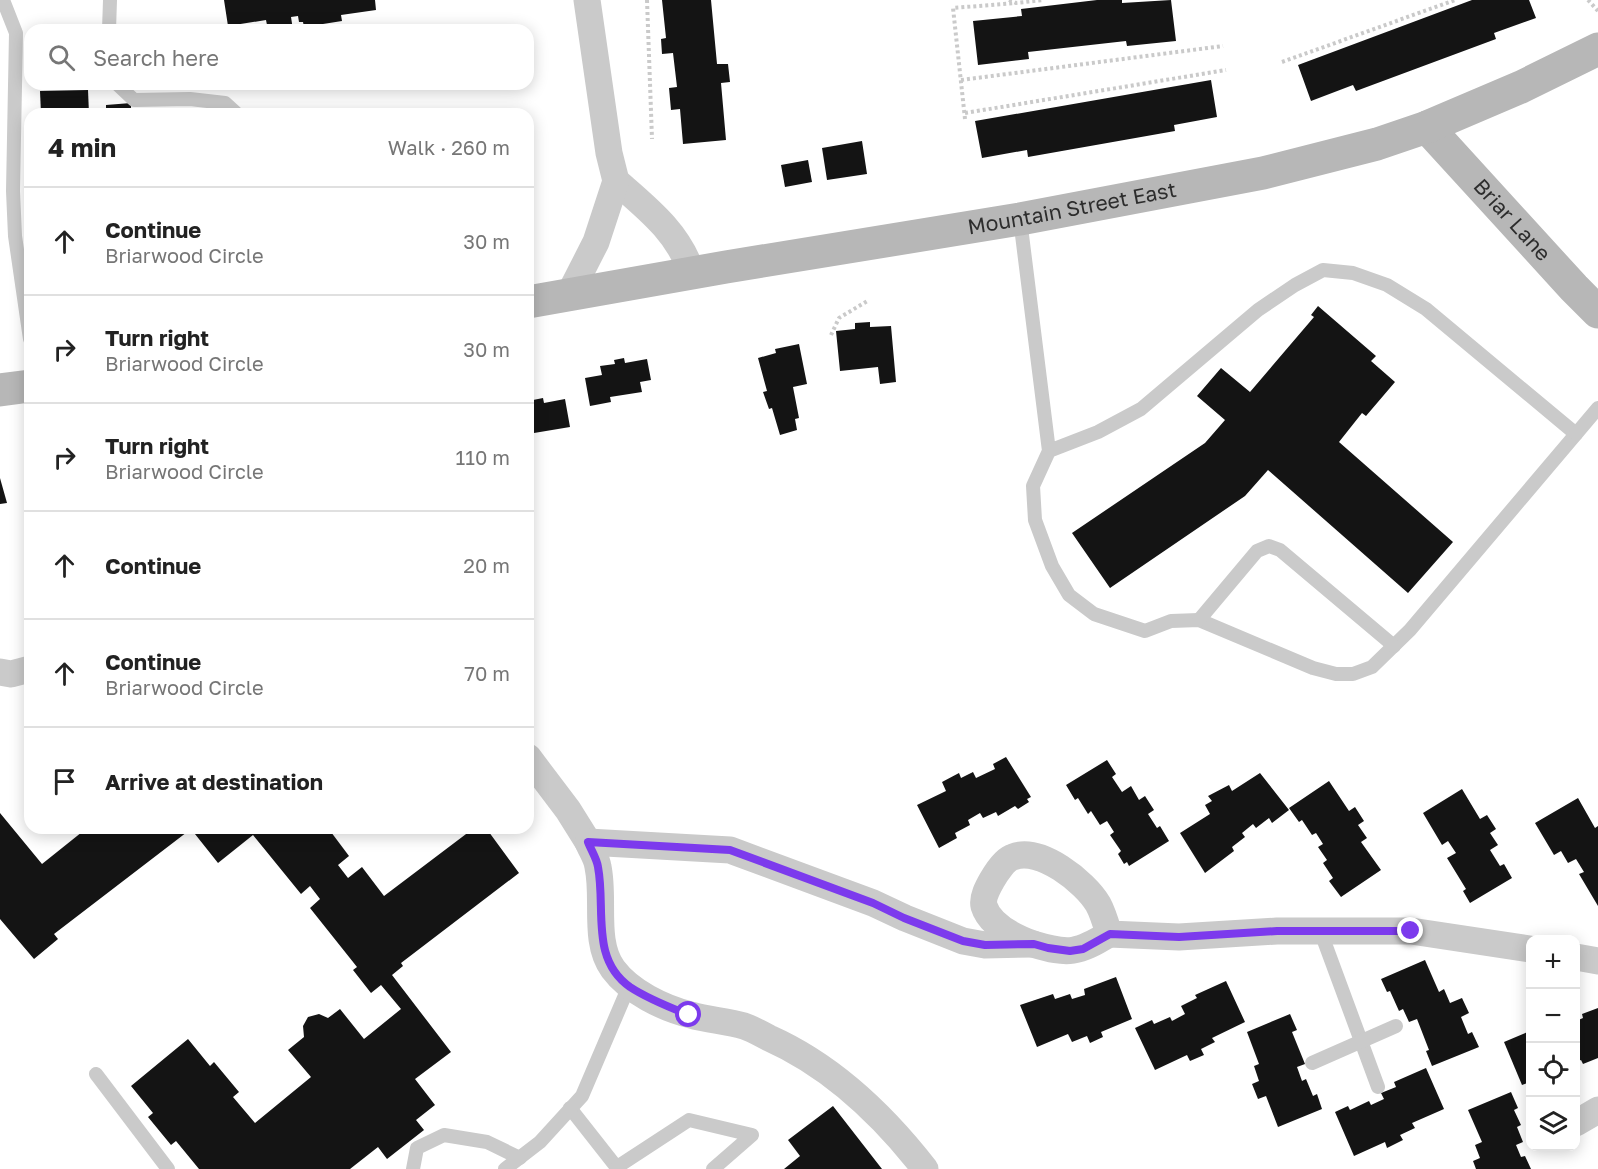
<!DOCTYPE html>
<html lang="en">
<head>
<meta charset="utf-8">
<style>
  body { margin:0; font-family:"Golos Text",sans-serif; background:#f6f6f6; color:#222 }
  .controls { position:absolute; right:18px; bottom:18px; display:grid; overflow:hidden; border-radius:12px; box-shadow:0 3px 15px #0003 }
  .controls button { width:54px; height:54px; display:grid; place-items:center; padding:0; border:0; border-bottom:2px solid #e0e0e0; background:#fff; color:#222; font:30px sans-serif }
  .stop { position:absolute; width:18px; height:18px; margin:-14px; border:4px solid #7c3aed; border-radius:50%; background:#fff }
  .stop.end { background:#7c3aed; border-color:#fff; box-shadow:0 2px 6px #0008 }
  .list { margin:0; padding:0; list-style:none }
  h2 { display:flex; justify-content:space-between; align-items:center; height:78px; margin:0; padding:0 24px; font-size:26px }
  h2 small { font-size:20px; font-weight:400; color:#767676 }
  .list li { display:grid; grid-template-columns:39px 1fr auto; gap:18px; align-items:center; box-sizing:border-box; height:108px; padding:0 24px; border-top:2px solid #e0e0e0 }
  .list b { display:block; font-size:22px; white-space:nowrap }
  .list p { margin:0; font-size:20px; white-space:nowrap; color:#767676 }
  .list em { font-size:20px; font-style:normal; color:#767676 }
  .icon { flex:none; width:33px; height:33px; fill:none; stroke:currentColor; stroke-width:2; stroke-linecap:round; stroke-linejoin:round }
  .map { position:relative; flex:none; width:1598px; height:1169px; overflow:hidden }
  .search { position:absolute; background:#fff; box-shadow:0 3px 15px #0003; left:24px; top:24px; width:510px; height:66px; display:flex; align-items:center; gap:15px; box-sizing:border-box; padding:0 21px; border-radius:18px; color:#767676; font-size:22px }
  .panel { position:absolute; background:#fff; box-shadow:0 3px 15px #0003; left:24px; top:108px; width:510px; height:726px; border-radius:18px }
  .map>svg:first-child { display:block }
  .building { fill:#141414 }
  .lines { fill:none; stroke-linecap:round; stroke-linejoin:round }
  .path { stroke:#cacaca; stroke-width:4; stroke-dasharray:3 3; stroke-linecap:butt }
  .service { stroke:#cacaca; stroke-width:14 }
  .minor { stroke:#cacaca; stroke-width:27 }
  .secondary { stroke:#b7b7b7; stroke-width:33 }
  .route { stroke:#7c3aed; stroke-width:8 }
  .labels { text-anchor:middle; stroke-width:6; stroke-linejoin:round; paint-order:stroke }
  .street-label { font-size:21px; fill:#2d2d2d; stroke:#fff }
</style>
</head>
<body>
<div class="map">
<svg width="1598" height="1169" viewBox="0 0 1598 1169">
  <rect width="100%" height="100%" fill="#fff"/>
  <g class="building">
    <polygon points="224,0 375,0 376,10 341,15 342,21 304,27 303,22 299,22 298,16 291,17 293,30 268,30 266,20 228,26"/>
    <polygon points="662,0 711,0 717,64 728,64 730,82 721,83 726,140 683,144 680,109 671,110 669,88 677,87 673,53 662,54 661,39 666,38"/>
    <polygon points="1097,0 1122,0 1122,3 1171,0 1176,41 1127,46 1126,41 1028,52 1029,59 978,65 973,21 1022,16 1021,9"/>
    <polygon points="1472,0 1529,0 1536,18 1494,33 1496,39 1356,91 1353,85 1311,101 1298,65"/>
    <polygon points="1211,80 1217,117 1174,125 1175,131 1028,157 1027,150 982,158 975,121"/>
    <polygon points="88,90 89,114 41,114 40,91"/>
    <polygon points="131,103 131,114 106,114 106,105"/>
    <polygon points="862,141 867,174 827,180 822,148"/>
    <polygon points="808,160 812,182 785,187 781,165"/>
    <polygon points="1318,306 1376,356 1371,361 1395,382 1366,416 1362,413 1339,442 1453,542 1408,593 1268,470 1245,496 1110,588 1072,533 1205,443 1225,420 1197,396 1221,368 1250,392 1314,317 1311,315"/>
    <polygon points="870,322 870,327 891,326 896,382 880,384 878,367 840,371 836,331 855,329 855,323"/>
    <polygon points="799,344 807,384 793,387 799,418 795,419 797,430 780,435 772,408 769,409 763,392 767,391 758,358 776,353 775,349"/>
    <polygon points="624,358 625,363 647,359 651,380 640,382 642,392 610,397 611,402 590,406 585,378 602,375 600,366 615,364 614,360"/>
    <polygon points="543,398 544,403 565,399 570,427 528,434 528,401"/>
    <polygon points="0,478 7,503 0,504"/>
    <polygon points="1006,757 1031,797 1027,799 1029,802 1018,809 1015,806 998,816 996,812 983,818 980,813 968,820 970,825 955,833 957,838 939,848 917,805 946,791 942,782 959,773 961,778 973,772 976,778 995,769 993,764"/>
    <polygon points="1107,760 1116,774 1112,777 1122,792 1131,786 1139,800 1145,796 1154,810 1148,814 1157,828 1160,826 1169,841 1129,866 1127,862 1124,864 1118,854 1121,851 1110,835 1114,832 1107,821 1100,825 1091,811 1088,814 1078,798 1075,800 1066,785"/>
    <polygon points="1260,773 1289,810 1272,823 1269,818 1256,828 1253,824 1242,833 1245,837 1232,847 1234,851 1205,873 1180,833 1210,814 1205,805 1212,801 1208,796 1229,785 1232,791"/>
    <polygon points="1329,781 1349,811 1355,807 1364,821 1358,825 1367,838 1361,842 1381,870 1341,897 1329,881 1333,878 1323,863 1327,860 1318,847 1323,844 1316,833 1312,835 1302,820 1299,822 1289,808"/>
    <polygon points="1462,789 1480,819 1487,815 1496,829 1490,833 1498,845 1490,850 1500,866 1504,864 1512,878 1470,903 1463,891 1466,889 1447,858 1456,853 1448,841 1442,845 1423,813"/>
    <polygon points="1578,798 1595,828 1598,826 1598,906 1579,874 1584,872 1576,859 1568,863 1561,851 1554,855 1535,823"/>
    <polygon points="0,813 42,864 87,828 328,828 349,856 338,865 348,878 362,867 384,896 474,828 486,828 519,873 401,963 403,966 392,975 451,1052 415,1079 435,1105 416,1120 424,1130 387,1159 378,1147 350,1169 199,1169 176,1141 171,1145 148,1117 153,1113 131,1086 188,1039 210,1066 214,1062 239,1092 233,1097 255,1123 311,1077 288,1050 304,1037 303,1026 308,1017 319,1014 328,1018 340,1009 364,1039 401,1009 381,985 371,993 353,970 357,967 310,908 320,899 310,886 301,894 253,835 218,863 191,829 54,934 58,939 34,959 0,919"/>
    <polygon points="1425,960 1439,992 1444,989 1450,1003 1462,998 1469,1013 1461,1017 1468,1034 1472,1032 1479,1047 1432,1066 1426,1051 1429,1050 1417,1019 1409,1022 1403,1009 1399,1011 1390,991 1387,992 1381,979"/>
    <polygon points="1116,977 1132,1019 1101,1032 1103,1037 1090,1043 1087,1036 1072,1042 1068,1034 1037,1047 1020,1005 1053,994 1055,999 1070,994 1072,999 1085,995 1084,989"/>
    <polygon points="1226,981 1245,1022 1212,1038 1215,1042 1201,1049 1204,1055 1190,1061 1187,1055 1155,1070 1135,1028 1152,1020 1154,1024 1170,1017 1172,1021 1185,1014 1181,1006 1197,998 1195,995"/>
    <polygon points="1598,1008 1598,1058 1583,1064 1581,1060 1576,1062 1576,1021 1583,1018 1582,1014"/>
    <polygon points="1290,1014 1297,1030 1292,1032 1305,1064 1297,1067 1302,1081 1306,1079 1313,1096 1317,1094 1322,1109 1278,1127 1266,1096 1258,1099 1252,1084 1259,1081 1254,1066 1259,1064 1247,1032"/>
    <polygon points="1530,1031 1530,1082 1522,1085 1504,1042"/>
    <polygon points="1426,1068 1444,1109 1412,1123 1415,1128 1400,1135 1403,1140 1387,1148 1385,1142 1354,1156 1335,1112 1348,1106 1350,1110 1369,1101 1371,1105 1384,1099 1381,1093 1396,1087 1394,1082"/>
    <polygon points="1511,1092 1518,1108 1514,1110 1521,1125 1517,1127 1523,1142 1516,1145 1521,1157 1525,1156 1531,1169 1476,1169 1473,1161 1480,1158 1475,1145 1482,1142 1468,1110"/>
    <polygon points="833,1106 882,1169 784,1169 800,1156 788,1140"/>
  </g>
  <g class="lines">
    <g class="path">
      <polyline points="647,0 652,139"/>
      <polyline points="1009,0 1016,3 1043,0"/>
      <polyline points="1588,0 1598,11"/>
      <polyline points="1282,62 1455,0"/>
      <polyline points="961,80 1223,46"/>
      <polyline points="965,113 1226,70"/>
      <polyline points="965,119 953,8 1016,3"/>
      <polyline points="831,335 839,318 869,300"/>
    </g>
    <g class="service">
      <polyline points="3,0 16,33 13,191 15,236 30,339"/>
      <polyline points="109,30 110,0"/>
      <polyline points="117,84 134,100 190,99 225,103 237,114"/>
      <polyline points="1020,219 1049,451 1033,486 1035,520 1052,566 1069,595 1094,614 1145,631 1171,621 1199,620 1313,668 1336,674 1353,674 1372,667 1410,630 1576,434 1426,309 1387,285 1353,273 1323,270 1295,285 1258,310 1141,409 1098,432 1049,451"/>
      <polyline points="1576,434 1598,408"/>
      <polyline points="1199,620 1257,551 1269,546 1280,550 1394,646"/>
      <polyline points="1320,930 1378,1087"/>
      <polyline points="1312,1063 1396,1026"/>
      <polyline points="96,1074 168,1169"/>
      <polyline points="570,1108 618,1169"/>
      <polyline points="617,1167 689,1120 752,1135 713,1169"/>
      <polyline points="413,1169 417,1148 444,1135 487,1142 520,1158"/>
      <polyline points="505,1169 540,1142 582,1096 629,986"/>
    </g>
    <g class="minor">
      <path d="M616,181C648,209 678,232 692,273"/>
      <polyline points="569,295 596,242 616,181 609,153 587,0"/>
      <polyline points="0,672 11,674 30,669"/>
      <polyline points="528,757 568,810 588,842"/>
      <path d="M1033,944C1069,955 1078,953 1109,934"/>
      <polyline points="1576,957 1598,961"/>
      <polyline points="1576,1123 1598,1110"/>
      <path d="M925,1169C883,1115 832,1066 769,1038C761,1034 753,1029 744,1026C727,1021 708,1020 691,1015C663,1008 630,992 613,969C593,942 605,899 598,867C597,858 591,850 588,842L730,850L873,903L905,918L963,941L985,945L1033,944C1017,938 990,926 984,906C982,898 988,887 992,880C996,873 1005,859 1013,857C1040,846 1085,882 1098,904C1103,913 1106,924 1109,934L1179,937L1277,931H1411L1530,949"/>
    </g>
    <g class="secondary">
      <path id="s1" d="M1427,127L1574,288L1598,312"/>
      <path id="s2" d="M528,302L726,267L1020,219L1263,173L1377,144L1427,127L1521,87L1598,49"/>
      <polyline points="0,390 30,386"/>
    </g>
  </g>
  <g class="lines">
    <path class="route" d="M689,1015C669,1007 648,999 630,987C590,959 606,909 598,867C597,859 591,850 588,842L730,850L873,903L904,918L963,941L985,945L1034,944L1048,948L1070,951L1083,949L1110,934L1179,937L1277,931H1411"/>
  </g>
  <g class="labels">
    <g class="street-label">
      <text dy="7" stroke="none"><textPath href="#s2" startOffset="552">Mountain Street East</textPath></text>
      <text dy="7" stroke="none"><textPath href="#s1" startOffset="126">Briar Lane</textPath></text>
    </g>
  </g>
</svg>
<div class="controls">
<button>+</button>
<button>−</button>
<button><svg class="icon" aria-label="locate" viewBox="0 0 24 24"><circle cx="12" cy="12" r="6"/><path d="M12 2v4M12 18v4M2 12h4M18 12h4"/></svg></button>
<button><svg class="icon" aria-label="layers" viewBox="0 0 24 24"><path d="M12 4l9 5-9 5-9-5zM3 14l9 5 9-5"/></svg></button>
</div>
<div class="stop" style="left:689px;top:1015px"></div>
<div class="stop end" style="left:1411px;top:931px"></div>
<div class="search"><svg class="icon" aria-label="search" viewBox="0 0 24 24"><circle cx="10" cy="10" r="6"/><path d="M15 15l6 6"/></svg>Search here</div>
<section class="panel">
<h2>4 min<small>Walk · 260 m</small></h2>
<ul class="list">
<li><svg class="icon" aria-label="ahead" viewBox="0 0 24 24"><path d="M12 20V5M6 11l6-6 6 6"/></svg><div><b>Continue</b><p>Briarwood Circle</p></div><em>30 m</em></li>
<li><svg class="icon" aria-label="right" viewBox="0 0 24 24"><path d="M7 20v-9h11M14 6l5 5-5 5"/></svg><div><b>Turn right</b><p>Briarwood Circle</p></div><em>30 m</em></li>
<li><svg class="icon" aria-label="right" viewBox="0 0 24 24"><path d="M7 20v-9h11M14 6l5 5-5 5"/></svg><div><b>Turn right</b><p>Briarwood Circle</p></div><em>110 m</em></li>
<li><svg class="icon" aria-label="ahead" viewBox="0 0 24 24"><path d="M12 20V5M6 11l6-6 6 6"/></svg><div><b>Continue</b></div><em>20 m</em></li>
<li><svg class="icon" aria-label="ahead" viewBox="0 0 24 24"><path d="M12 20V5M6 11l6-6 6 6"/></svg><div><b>Continue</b><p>Briarwood Circle</p></div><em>70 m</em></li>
<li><svg class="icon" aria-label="arrive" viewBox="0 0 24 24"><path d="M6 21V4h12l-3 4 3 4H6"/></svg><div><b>Arrive at destination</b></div></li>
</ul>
</section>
</div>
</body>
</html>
